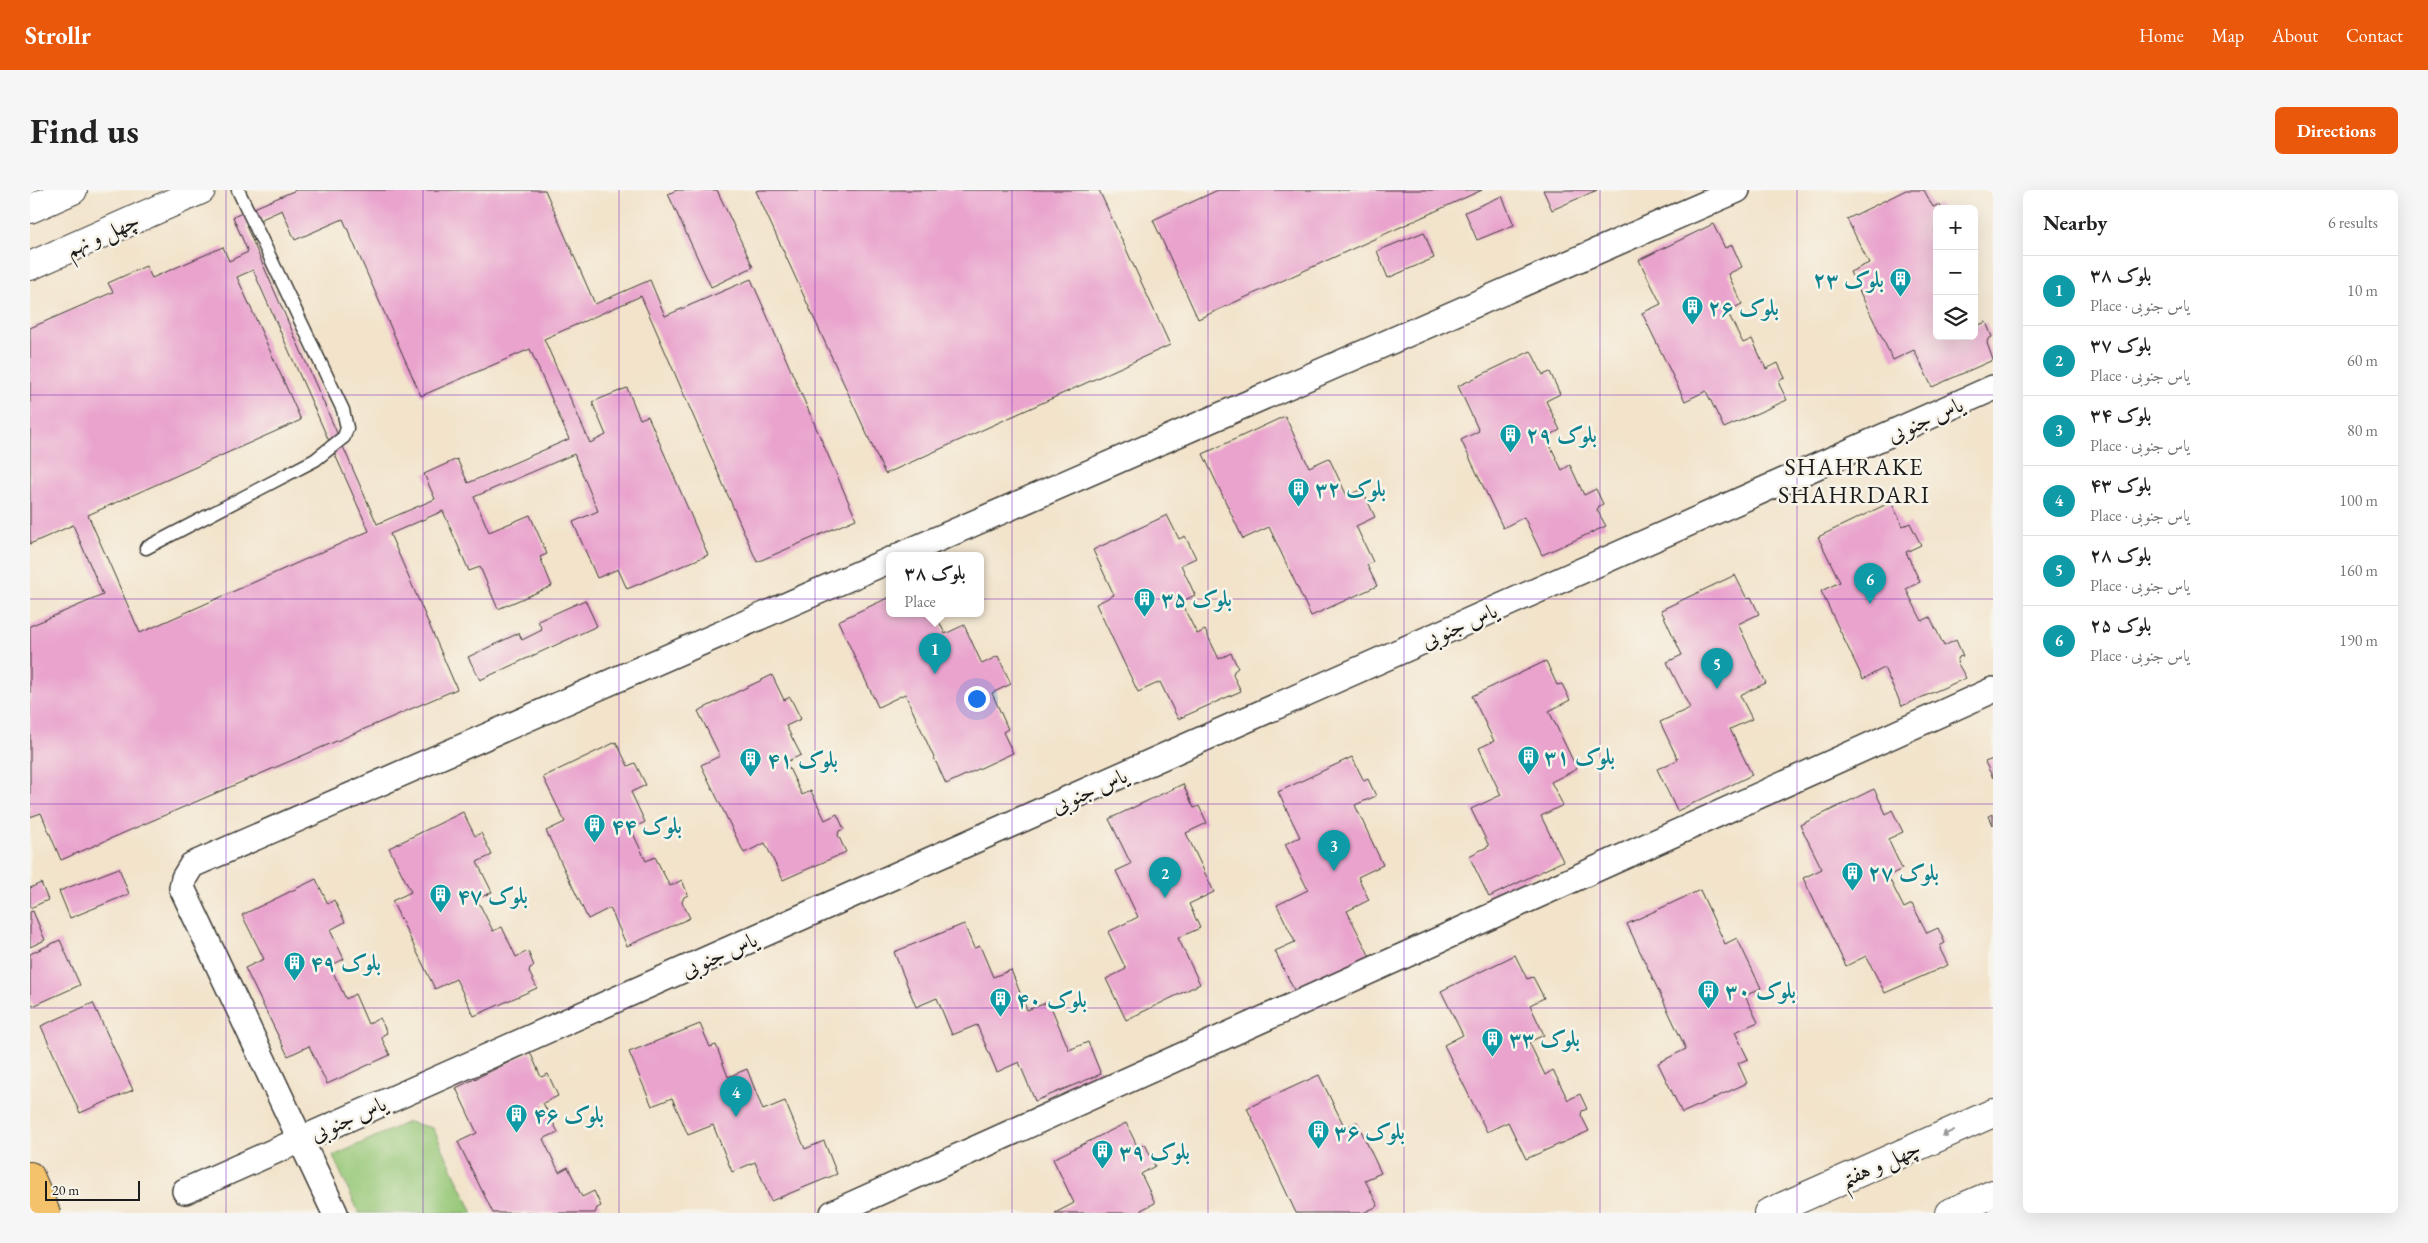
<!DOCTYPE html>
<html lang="en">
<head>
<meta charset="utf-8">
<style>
  body { margin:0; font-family:"EB Garamond",Amiri,serif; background:#f6f6f6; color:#222 }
  .controls { position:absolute; right:15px; top:15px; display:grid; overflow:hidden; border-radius:8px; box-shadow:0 5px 20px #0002 }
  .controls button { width:45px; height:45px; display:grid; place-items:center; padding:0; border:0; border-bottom:1px solid #e0e0e0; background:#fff; color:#222; font:25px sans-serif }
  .scale { position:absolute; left:15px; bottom:12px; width:95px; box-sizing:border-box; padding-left:5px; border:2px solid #1c1c1c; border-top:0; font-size:14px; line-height:18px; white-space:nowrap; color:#1c1c1c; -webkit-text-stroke:4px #f7f3e8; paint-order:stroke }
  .you { position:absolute; left:946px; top:508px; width:18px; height:18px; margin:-12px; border:4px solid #fff; border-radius:50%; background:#1a73e8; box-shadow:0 0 0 8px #1a73e833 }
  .badge { display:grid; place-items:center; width:32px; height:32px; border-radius:50%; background:#ea580c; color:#fff; font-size:16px; font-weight:700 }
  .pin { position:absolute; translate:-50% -41px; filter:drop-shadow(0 1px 2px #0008) }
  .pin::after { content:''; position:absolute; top:26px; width:18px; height:15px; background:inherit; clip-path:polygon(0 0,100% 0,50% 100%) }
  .popup { position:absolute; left:856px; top:362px; width:98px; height:65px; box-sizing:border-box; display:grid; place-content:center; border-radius:8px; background:#fff; filter:drop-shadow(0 1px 4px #0005); font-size:16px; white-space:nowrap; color:#767676 }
  .popup b { font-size:19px; color:#222 }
  .popup::after { content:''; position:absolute; left:50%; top:100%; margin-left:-10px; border:10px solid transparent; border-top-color:#fff }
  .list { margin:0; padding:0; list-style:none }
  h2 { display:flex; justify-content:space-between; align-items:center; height:65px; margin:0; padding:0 20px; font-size:21px }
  h2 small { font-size:16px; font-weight:400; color:#767676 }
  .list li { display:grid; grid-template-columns:32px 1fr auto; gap:15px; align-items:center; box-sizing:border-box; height:70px; padding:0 20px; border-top:1px solid #e0e0e0 }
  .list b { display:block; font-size:19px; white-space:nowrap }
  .list p { margin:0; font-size:16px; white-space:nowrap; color:#767676 }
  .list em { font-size:16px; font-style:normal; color:#767676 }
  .icon { flex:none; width:28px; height:28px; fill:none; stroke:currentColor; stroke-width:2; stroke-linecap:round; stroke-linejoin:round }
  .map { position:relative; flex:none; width:1963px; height:1023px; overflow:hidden; border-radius:8px }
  header { display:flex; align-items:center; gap:30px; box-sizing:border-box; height:70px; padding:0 25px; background:#ea580c; color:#fff }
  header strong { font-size:24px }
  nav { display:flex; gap:28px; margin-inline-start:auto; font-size:18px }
  .intro { display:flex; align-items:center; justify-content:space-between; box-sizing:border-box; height:120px; padding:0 30px }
  h1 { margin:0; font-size:35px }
  .button { padding:12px 22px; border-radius:8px; background:#ea580c; color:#fff; font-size:18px; font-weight:700 }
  main { display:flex; gap:30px; padding:0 30px }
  aside { flex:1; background:#fff; border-radius:8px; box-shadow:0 5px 20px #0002 }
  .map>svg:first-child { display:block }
  .green { fill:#95c777; stroke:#58724a }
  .building { fill:#e9a3cd; fill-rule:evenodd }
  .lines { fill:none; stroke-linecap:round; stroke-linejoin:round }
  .service-casing { stroke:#3c3a36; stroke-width:15 }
  .minor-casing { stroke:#3c3a36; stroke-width:28 }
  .tertiary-casing { stroke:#3c3a36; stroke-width:30 }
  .primary-casing { stroke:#3c3a36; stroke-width:30 }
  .service { stroke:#fff; stroke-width:12 }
  .minor { stroke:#fff; stroke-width:25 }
  .tertiary { stroke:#fff; stroke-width:28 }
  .primary { stroke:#f3c26a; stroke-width:28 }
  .oneway { fill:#999 }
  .grid { fill:none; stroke:#7b2cbf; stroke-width:1; stroke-opacity:0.55 }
  .labels { text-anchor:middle; stroke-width:5; stroke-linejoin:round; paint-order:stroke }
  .street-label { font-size:22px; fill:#1c1c1c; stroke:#f7f3e8 }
  .culture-label { font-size:22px; font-weight:bold; fill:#0d838f; stroke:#f7f3e8; text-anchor:start }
  .neighbourhood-label { font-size:24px; letter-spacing:1px; fill:#1c1c1c; stroke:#f7f3e8 }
</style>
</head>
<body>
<header>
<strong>Strollr</strong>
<nav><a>Home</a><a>Map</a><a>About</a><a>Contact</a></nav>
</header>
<div class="intro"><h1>Find us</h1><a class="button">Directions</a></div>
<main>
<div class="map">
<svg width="1963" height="1023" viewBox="0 0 1963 1023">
  <rect width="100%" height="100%" fill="#f7f3e8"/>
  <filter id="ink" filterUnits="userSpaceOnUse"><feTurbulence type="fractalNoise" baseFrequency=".02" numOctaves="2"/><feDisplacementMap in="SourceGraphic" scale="10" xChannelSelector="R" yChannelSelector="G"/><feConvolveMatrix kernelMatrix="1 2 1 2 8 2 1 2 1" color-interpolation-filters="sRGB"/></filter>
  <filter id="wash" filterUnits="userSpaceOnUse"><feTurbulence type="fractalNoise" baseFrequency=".0096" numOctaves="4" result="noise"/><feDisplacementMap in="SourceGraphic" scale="20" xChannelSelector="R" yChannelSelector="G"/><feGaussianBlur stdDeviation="1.12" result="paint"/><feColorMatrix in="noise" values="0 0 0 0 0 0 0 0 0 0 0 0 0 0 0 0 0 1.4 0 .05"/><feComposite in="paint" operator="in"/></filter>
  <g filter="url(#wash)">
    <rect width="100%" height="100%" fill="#f2e3ca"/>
    <polygon class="green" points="378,932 403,938 443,1023 329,1023 303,966"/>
    <g id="blocks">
      <g class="building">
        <path d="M266,0H515L565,114L620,90L635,126L721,89L826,329L727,372L611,106L514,149L560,253L576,245L562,212L597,198L610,229L618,226L678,365L597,399L588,379L567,388L543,332L568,321L544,264L444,307L459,342L500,325L517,364L510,367L522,396L468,419L450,377L439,381L413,321L360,344L427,499L31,670L11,623L0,627V436L73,405L43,335L0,354V138L83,102L78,93L116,76L122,88L193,57L199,71L218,62L203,27ZM252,20L265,50L313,29L391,206L500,159L539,249L438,293L427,269L394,284L405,309L347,334L216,36ZM223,80L339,341L110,443L58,325L271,230L207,87Z"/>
        <polygon points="647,0 687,0 723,77 681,97 638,4"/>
        <polygon points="729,0 1069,0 1140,155 855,284 726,1"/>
        <polygon points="1188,0 1452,0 1168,129 1123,30"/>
        <polygon points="1513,0 1567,0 1522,20"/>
        <polygon points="1876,0 1894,0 1903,17 1909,14 1912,19 1907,19 1905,43 1907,146 1944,146 1944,137 1956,132 1962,147 1958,149 1957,153 1963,170 1902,197 1884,160 1863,170 1820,82 1839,73 1817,29"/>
        <polygon points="1472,6 1484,35 1447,50 1435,22"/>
        <polygon points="1683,34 1695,58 1702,55 1712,77 1698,84 1712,114 1697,121 1713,153 1722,149 1736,179 1748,173 1755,188 1750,190 1749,194 1757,210 1694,238 1676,201 1655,211 1612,123 1631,114 1609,70"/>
        <polygon points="1394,42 1404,68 1358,88 1347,61"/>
        <polygon points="1501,161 1513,185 1520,182 1530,204 1516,211 1530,240 1516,247 1532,280 1540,275 1554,305 1566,299 1573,314 1569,316 1567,320 1576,336 1512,365 1494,327 1473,338 1431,250 1449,241 1428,196"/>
        <polygon points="1255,226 1279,277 1299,268 1317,306 1332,299 1345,327 1326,336 1343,372 1337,375 1347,396 1281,426 1239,337 1213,349 1173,264"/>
        <polygon points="1861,312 1873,336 1880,333 1891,355 1876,362 1890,392 1876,399 1892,431 1900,427 1914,456 1926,450 1933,466 1929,467 1927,472 1936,488 1872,516 1854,478 1833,489 1791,401 1810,392 1788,347"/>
        <polygon points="1137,325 1149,349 1155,346 1166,368 1151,375 1165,405 1151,412 1167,444 1175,440 1189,469 1201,463 1208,478 1204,481 1203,485 1211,501 1148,529 1130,492 1108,502 1066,414 1084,405 1063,360"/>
        <polygon points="1705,385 1717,409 1721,407 1729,424 1708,434 1736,493 1710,505 1722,529 1700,539 1722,585 1647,621 1627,579 1648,570 1630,532 1660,518 1637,472 1652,465 1631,420"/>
        <polygon points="860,407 860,423 905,423 915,444 934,435 952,474 968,466 981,494 962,503 978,539 973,542 983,563 916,594 875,504 848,517 808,431"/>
        <polygon points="555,410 567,436 450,490 438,467 489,443 492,450 512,440 508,431"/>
        <polygon points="1516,471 1527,495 1532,494 1540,510 1519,521 1547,579 1521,592 1533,615 1511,626 1533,671 1459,707 1439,666 1459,656 1441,619 1471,605 1449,558 1464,551 1442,506"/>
        <polygon points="742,485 754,510 760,507 771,529 756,536 771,565 756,572 772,605 781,601 795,630 807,624 814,639 809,641 808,645 816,662 753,690 735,653 714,663 671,575 690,566 668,521"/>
        <polygon points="586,552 598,576 605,573 616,595 601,602 615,632 601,639 616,671 625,667 640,696 652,690 658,705 654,707 652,712 660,728 597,756 580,718 558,729 516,641 535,632 513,587"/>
        <polygon points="1322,567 1334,591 1338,589 1346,606 1325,615 1353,675 1328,687 1339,710 1317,721 1340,767 1265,802 1245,761 1265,752 1247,715 1278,700 1255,654 1270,647 1248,602"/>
        <polygon points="1963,569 1963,588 1955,572"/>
        <polygon points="1153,594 1164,618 1169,616 1177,633 1156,643 1184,702 1159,714 1170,738 1148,748 1170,794 1096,830 1076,789 1096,779 1078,742 1108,727 1086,681 1101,674 1079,629"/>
        <polygon points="1844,599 1856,624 1862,620 1873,642 1858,649 1872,679 1858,686 1874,718 1882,714 1897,743 1908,738 1915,753 1911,755 1910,759 1918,775 1855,803 1836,766 1816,776 1773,688 1792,679 1770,635"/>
        <polygon points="433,622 445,646 451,643 462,665 447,672 462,702 447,709 463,741 472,737 486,767 498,761 504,776 500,778 499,782 507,798 444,826 426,789 405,799 362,711 381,702 359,658"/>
        <polygon points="1963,624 1963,635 1959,626"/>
        <polygon points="89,678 99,704 40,728 29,701"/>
        <polygon points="286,689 298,714 304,710 315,732 300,740 314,769 300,776 316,809 325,804 338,834 350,828 357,843 353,845 352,849 360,865 297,894 279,856 258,866 215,778 234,769 212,725"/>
        <polygon points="11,693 18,710 0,718 0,698"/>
        <polygon points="1670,700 1695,754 1707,748 1731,798 1715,806 1728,832 1705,842 1718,869 1708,873 1717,893 1652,923 1628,873 1656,859 1597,734"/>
        <polygon points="3,721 15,750 0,757 0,722"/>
        <polygon points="934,734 944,758 950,756 963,787 981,780 997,820 1019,812 1039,860 1058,852 1071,884 1005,911 989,872 967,882 947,835 922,845 907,808 886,817 864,762"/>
        <polygon points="30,750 50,795 3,816 0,810 0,764"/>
        <polygon points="1485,765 1497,789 1503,787 1514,808 1500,815 1514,845 1499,852 1515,885 1523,880 1538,910 1550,904 1557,919 1552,921 1551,925 1559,941 1496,969 1478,932 1457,942 1414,855 1433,845 1411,801"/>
        <polygon points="63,813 103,900 50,923 11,836"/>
        <polygon points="670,834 680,857 686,855 698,887 717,879 733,920 755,911 775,959 794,951 807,984 741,1011 725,972 702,982 683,935 658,945 642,908 622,916 599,862"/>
        <polygon points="500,862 511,887 518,884 528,906 513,913 528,942 513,949 529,982 538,977 552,1007 564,1001 571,1016 567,1018 565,1023 463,1023 428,952 447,943 426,898"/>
        <polygon points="1289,885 1315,938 1327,932 1351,983 1335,990 1348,1016 1333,1023 1266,1023 1217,918"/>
        <polygon points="1096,933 1108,958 1115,954 1125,976 1111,984 1125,1013 1111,1020 1112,1023 1025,1023 1044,1013 1023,969"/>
      </g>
    </g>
  </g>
  <g filter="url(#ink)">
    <use href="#blocks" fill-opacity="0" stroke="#3c3a36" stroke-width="1"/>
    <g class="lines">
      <defs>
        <polyline id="service" points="116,358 285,270 314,247 317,238 313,220 208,0"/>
        <g id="minor">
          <polyline points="871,365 1707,0"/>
          <polyline points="155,1001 1963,198"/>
          <polyline points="305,1023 152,698 154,688 162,675 860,370"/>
          <polyline points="803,1023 1963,500"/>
        </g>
        <g id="tertiary">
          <polyline points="0,19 43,0"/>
          <polyline points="0,76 171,0"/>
          <polyline points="1738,1023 1963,923"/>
          <polyline points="1919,1023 1963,1004"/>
        </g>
        <polyline id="primary" points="0,986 16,1023"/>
      </defs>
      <use href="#service" class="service-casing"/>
      <use href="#minor" class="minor-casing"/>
      <use href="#tertiary" class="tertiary-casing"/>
      <use href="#primary" class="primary-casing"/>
      <use href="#service" class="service"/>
      <use href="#minor" class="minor"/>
      <use href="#tertiary" class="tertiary"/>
      <use href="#primary" class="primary"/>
    </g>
    <defs><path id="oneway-solid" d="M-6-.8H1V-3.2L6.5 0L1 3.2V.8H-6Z" transform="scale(1.25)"/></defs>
    <use class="oneway" href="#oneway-solid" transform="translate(1918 943) rotate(156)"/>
  </g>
  <path class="grid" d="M196,0V1023M393,0V1023M589,0V1023M785,0V1023M982,0V1023M1178,0V1023M1374,0V1023M1570,0V1023M1767,0V1023M0,205H1963M0,409H1963M0,614H1963M0,818H1963"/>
  <defs>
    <symbol id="building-pin" viewBox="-11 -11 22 30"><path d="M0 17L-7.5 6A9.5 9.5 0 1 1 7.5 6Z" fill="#0f9aa8" stroke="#f7f3e8"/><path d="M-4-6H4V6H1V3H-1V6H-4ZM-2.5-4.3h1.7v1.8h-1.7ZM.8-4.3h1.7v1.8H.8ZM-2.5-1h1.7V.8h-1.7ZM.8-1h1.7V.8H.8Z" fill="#fff"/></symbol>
  </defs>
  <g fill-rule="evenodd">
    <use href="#building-pin" x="1858" y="76" width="25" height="34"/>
    <use href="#building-pin" x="1650" y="104" width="25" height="34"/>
    <use href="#building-pin" x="1468" y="232" width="25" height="34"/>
    <use href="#building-pin" x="1256" y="286" width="25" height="34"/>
    <use href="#building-pin" x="1102" y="396" width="25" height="34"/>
    <use href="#building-pin" x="1486" y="554" width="25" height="34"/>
    <use href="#building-pin" x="708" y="556" width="25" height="34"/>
    <use href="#building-pin" x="552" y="622" width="25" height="34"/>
    <use href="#building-pin" x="1810" y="670" width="25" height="34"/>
    <use href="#building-pin" x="398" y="692" width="25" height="34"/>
    <use href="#building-pin" x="252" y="760" width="25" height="34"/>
    <use href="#building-pin" x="1666" y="788" width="25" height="34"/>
    <use href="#building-pin" x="958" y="796" width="25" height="34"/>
    <use href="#building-pin" x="1450" y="836" width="25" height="34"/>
    <use href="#building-pin" x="474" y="912" width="25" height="34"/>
    <use href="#building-pin" x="1276" y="928" width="25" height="34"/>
    <use href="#building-pin" x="1060" y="948" width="25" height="34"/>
  </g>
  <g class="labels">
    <g class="street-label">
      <text transform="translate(72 44) rotate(-24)" y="8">چهل و نهم</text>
      <text transform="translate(1895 229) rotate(-24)" y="8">یاس جنوبی</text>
      <text transform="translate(1429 435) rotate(-24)" y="8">یاس جنوبی</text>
      <text transform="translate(1059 600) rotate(-24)" y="8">یاس جنوبی</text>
      <text transform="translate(689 764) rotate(-24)" y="8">یاس جنوبی</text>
      <text transform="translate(318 928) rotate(-24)" y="8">یاس جنوبی</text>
      <text transform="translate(1850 973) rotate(-24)" y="8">چهل و هفتم</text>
    </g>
    <g class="culture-label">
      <text x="1854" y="97" text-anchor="end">بلوک ۲۳</text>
      <text x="1678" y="125">بلوک ۲۶</text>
      <text x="1496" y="252">بلوک ۲۹</text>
      <text x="1285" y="306">بلوک ۳۲</text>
      <text x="1131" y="416">بلوک ۳۵</text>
      <text x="1514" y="574">بلوک ۳۱</text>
      <text x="737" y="577">بلوک ۴۱</text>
      <text x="581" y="643">بلوک ۴۴</text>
      <text x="1838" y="690">بلوک ۲۷</text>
      <text x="427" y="713">بلوک ۴۷</text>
      <text x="280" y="780">بلوک ۴۹</text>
      <text x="1695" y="808">بلوک ۳۰</text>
      <text x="986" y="817">بلوک ۴۰</text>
      <text x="1479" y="856">بلوک ۳۳</text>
      <text x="503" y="932">بلوک ۴۶</text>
      <text x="1304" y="949">بلوک ۳۶</text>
      <text x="1089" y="969">بلوک ۳۹</text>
    </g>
    <g class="neighbourhood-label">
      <text x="1824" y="285">SHAHRAKE<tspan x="1824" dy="28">SHAHRDARI</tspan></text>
    </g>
  </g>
</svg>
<div class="controls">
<button>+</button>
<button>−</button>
<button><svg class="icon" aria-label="layers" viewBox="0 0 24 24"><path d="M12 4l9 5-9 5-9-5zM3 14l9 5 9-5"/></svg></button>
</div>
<div class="scale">20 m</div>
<div class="you"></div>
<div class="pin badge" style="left:905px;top:484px;background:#0f9aa8">1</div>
<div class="popup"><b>بلوک ۳۸</b>Place</div>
<div class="pin badge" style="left:1135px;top:708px;background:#0f9aa8">2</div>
<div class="pin badge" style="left:1304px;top:681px;background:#0f9aa8">3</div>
<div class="pin badge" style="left:706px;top:927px;background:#0f9aa8">4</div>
<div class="pin badge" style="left:1687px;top:499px;background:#0f9aa8">5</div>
<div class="pin badge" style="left:1840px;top:414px;background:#0f9aa8">6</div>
</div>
<aside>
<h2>Nearby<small>6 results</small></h2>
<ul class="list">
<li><span class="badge" style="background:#0f9aa8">1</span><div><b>بلوک ۳۸</b><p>Place · یاس جنوبی</p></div><em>10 m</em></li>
<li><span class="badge" style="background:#0f9aa8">2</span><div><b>بلوک ۳۷</b><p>Place · یاس جنوبی</p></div><em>60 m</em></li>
<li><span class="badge" style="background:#0f9aa8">3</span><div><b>بلوک ۳۴</b><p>Place · یاس جنوبی</p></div><em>80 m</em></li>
<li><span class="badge" style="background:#0f9aa8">4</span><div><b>بلوک ۴۳</b><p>Place · یاس جنوبی</p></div><em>100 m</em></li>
<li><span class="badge" style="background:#0f9aa8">5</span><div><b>بلوک ۲۸</b><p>Place · یاس جنوبی</p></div><em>160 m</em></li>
<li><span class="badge" style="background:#0f9aa8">6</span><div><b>بلوک ۲۵</b><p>Place · یاس جنوبی</p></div><em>190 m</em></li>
</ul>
</aside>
</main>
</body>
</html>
